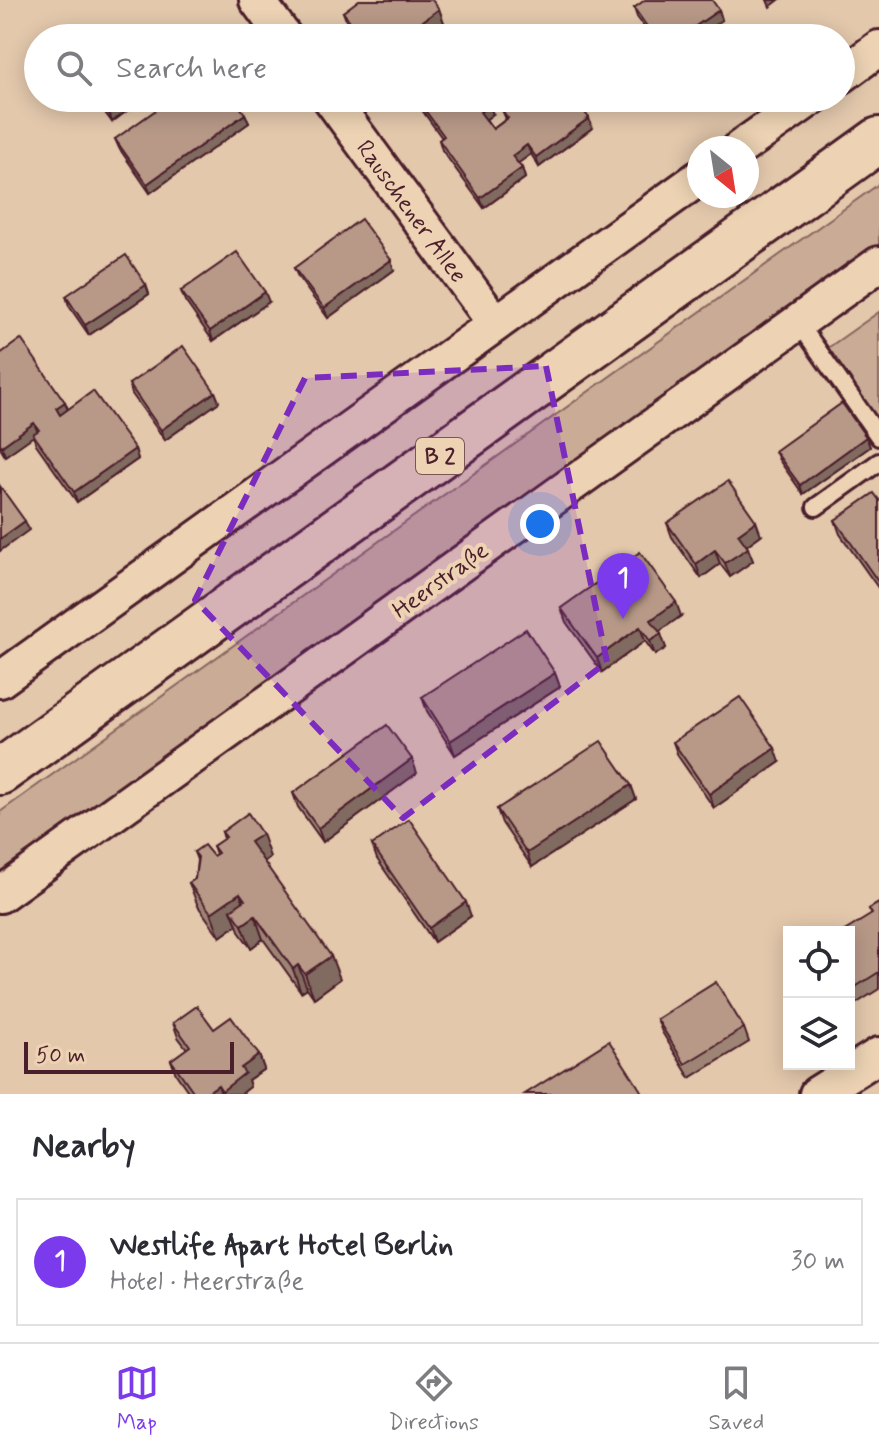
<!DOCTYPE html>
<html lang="en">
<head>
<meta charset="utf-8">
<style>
  body { margin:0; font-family:Mynerve,sans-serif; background:#f2f2f3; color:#2b2b33 }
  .controls { position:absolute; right:24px; bottom:24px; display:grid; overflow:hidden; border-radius:0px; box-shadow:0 4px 20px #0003 }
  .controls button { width:72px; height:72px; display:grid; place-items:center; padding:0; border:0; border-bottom:2px solid #e1e1e2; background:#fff; color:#2b2b33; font:40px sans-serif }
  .compass { position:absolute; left:687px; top:136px; width:72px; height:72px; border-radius:50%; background:#fff; box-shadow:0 4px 20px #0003; rotate:150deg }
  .scale { position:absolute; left:24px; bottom:20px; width:210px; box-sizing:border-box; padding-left:8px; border:4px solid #4a1f2b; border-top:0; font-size:22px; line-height:28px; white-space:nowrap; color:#4a1f2b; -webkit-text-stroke:6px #edd3b4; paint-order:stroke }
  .you { position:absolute; left:540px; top:524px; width:28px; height:28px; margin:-20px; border:6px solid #fff; border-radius:50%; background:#1a73e8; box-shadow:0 0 0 12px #1a73e833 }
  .badge { display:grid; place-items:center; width:52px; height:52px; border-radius:50%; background:#7c3aed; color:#fff; font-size:26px; font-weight:700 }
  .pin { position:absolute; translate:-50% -66px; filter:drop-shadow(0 2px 4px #0008) }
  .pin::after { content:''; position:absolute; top:42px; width:28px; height:24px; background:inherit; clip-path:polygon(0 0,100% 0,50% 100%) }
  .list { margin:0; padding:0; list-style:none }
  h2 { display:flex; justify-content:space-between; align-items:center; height:104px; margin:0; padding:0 32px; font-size:34px }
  h2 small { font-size:26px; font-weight:400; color:#7c7c81 }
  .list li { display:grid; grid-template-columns:52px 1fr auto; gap:24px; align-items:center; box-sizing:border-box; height:128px; margin:0 16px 16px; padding:0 16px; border:2px solid #e1e1e2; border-radius:0px }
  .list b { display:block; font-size:30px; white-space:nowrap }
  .list p { margin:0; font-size:26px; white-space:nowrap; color:#7c7c81 }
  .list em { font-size:26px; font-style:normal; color:#7c7c81 }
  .icon { flex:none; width:44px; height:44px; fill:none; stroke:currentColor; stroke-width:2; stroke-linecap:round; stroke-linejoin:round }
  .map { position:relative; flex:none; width:879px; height:1094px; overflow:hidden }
  .search { position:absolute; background:#fff; box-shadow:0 4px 20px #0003; left:24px; right:24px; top:24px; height:88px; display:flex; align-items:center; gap:20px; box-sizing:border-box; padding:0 28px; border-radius:44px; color:#7c7c81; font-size:30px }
  .sheet { height:248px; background:#fff }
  nav { display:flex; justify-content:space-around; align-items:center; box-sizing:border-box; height:112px; border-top:2px solid #e1e1e2; background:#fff; font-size:22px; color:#7c7c81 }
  nav a { display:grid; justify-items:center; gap:4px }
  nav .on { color:#7c3aed }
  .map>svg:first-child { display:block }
  .green { fill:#caac96; stroke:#8a6660; stroke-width:2 }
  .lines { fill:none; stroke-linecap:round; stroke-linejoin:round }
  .service-casing { stroke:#4a1f2b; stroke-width:22 }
  .minor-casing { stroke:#4a1f2b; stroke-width:40 }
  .primary-casing { stroke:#4a1f2b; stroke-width:50 }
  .service { stroke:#edd3b4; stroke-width:16 }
  .minor { stroke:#edd3b4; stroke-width:34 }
  .primary { stroke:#edd3b4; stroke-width:44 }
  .wall { fill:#9e8475; stroke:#4a1f2b; stroke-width:2 }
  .shaded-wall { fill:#816b5f; stroke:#4a1f2b; stroke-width:2 }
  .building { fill:#b89988; stroke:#4a1f2b; stroke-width:2 }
  .marked { fill:#7b2cbf; fill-opacity:0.2; stroke:#7b2cbf; stroke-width:6; stroke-dasharray:16 10; stroke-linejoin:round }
  .labels { text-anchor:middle; stroke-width:8; stroke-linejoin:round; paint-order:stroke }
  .shield { fill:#edd3b4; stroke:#7b5554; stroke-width:2 }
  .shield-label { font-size:22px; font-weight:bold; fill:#4a1f2b }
  .street-label { font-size:24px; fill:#4a1f2b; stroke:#edd3b4 }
</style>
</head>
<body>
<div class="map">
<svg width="879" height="1094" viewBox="0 0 879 1094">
  <rect width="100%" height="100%" fill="#e3c8ac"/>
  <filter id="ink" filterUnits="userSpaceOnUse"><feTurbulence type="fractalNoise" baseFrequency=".0125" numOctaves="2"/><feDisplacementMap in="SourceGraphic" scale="16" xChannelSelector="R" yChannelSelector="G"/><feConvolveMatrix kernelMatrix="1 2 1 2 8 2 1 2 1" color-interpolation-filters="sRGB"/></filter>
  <g filter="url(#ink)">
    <g class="green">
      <polygon points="879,184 879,249 0,882 0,812"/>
      <polygon points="879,312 879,424 825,350"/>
    </g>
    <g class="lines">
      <defs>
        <g id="service">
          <polyline points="798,322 879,437"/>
          <polyline points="816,507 879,462"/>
        </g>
        <g id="minor">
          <polyline points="257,0 285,38"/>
          <polyline points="841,76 879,48"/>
          <polyline points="330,98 495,323"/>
          <polyline points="740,148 811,98"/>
          <polyline points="0,680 699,178"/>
          <polyline points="0,895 879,264"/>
          <polyline points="817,1094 879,1055"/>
        </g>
        <polyline id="primary" points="0,772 879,140"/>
      </defs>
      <use href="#service" class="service-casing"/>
      <use href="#minor" class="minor-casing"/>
      <use href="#primary" class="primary-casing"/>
      <use href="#service" class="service"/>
      <use href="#minor" class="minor"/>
      <use href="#primary" class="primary"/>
    </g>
    <g class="wall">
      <polygon points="634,8 719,10 722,20 695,38 652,38 637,17"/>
      <polygon points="439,9 444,23 424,38 358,38 348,25 343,12"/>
      <polygon points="94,98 144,98 112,122"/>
      <polygon points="416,98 493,114 486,119 493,129 506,119 503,112 592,128 539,167 531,154 518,163 522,168 525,178 484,208 442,150 439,140 442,138 419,106"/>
      <polygon points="245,114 249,123 150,193 119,148 115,139"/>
      <polygon points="294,268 394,270 328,318 298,277"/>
      <polygon points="146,285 149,294 89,335 69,306 66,296"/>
      <polygon points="181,291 269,302 213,341 185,301"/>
      <polygon points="0,354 65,402 68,409 135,449 138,459 77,502 36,444 33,436 5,456 0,448"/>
      <polygon points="129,384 215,392 219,402 165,440 132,394"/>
      <polygon points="866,437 870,447 803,494 779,460 775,451"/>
      <polygon points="879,500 879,589 840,534 835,520"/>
      <polygon points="667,523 761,535 746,546 753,561 730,577 720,564 701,578 672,537"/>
      <polygon points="561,608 681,616 659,631 666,648 655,655 645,641 602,672 566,622"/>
      <polygon points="555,673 560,687 455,755 427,711 422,697"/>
      <polygon points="673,742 780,762 714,808 678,756"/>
      <polygon points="417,773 323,842 298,807 293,793"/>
      <polygon points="631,785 636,799 532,867 502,823 497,809"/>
      <polygon points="222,832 270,857 264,862 340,979 314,998 307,988 301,992 263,939 251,948 240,933 237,925 220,937 198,906 189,883 195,879 197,860 194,852 213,856 216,854 213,846 224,839"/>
      <polygon points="372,845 471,916 434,942 377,859"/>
      <polygon points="879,903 879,989 849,1008 849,932 872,915 869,909"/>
      <polygon points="657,1019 744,1028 749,1042 690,1078 662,1032"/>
      <polygon points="173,1023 214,1029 259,1055 264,1069 248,1080 250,1087 241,1094 190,1094 176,1074 171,1060 187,1049 178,1037"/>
    </g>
    <g class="shaded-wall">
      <polygon points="767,0 779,0 770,7"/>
      <polygon points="439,9 444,23 424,38 400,38"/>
      <polygon points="719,10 722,20 695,38 678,38"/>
      <polygon points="128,98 144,98 112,122 109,113"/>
      <polygon points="489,105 493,114 484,121 480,112"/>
      <polygon points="245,114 249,123 150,193 147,184"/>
      <polygon points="589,118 592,128 539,167 536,157"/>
      <polygon points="527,145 531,154 516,165 512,156"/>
      <polygon points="522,168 525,178 484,208 480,198"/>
      <polygon points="391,260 394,270 328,318 324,308"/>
      <polygon points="146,285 149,294 89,335 85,325"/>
      <polygon points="265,292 269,302 213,341 210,331"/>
      <polygon points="215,392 219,402 165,440 161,430"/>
      <polygon points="65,402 68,411 59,418 56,408"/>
      <polygon points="34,423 38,433 5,456 2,446"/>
      <polygon points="866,437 870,447 803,494 800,485"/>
      <polygon points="135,449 138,459 77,502 74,492"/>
      <polygon points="25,521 29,530 0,551 0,539"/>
      <polygon points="756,521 761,535 743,548 738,534"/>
      <polygon points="748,548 753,561 730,577 725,563"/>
      <polygon points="715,550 720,564 701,578 696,564"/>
      <polygon points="676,602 681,616 656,634 651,620"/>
      <polygon points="640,627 645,641 602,672 597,658"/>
      <polygon points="661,634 666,648 655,655 650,641"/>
      <polygon points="555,673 560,687 455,755 450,741"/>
      <polygon points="775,748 780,762 714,808 709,794"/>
      <polygon points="412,759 417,773 323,842 318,828"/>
      <polygon points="631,785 636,799 532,867 527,853"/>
      <polygon points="262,834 270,857 258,866 250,842"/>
      <polygon points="240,893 248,916 231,910 237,925 220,937 211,913"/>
      <polygon points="466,902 471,916 434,942 429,928"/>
      <polygon points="255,916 263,939 251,948 242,925"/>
      <polygon points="331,956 340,979 314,998 305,974"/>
      <polygon points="298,965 307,988 301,992 293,969"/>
      <polygon points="259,1055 264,1069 248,1080 250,1087 241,1094 223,1094 222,1091 241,1068"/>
      <polygon points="218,1085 221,1094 205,1094"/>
    </g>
    <g class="building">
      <polygon points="359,0 432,0 439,9 400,38 363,38 343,12"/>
      <polygon points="645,0 712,0 719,10 678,38 655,38 634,8"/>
      <polygon points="102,27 111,38 88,38"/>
      <polygon points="98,98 128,98 109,113"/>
      <polygon points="173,98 234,98 245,114 147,184 115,139"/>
      <polygon points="416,98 484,98 489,105 480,112 493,129 508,118 503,112 522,98 574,98 589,118 536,157 527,145 512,156 522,168 480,198 439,140 444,136"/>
      <polygon points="361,219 391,260 324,308 294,268"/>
      <polygon points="237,252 265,292 210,331 181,291"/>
      <polygon points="126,255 146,285 85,325 66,296"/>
      <polygon points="21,339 65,402 56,408 60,415 93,391 135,449 74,492 33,434 39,430 34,423 2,446 0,444 0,354"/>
      <polygon points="183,346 215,392 161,430 129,384"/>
      <polygon points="842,403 866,437 800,485 775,451"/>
      <polygon points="728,481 756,521 738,534 748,548 725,563 715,550 696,564 667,523"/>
      <polygon points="0,486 25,521 0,539"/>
      <polygon points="874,493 879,500 879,583 835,520"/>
      <polygon points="640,552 676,602 651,620 661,634 650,641 640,627 597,658 561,608"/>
      <polygon points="526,629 555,673 450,741 422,697"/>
      <polygon points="740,697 775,748 709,794 673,742"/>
      <polygon points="387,725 412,759 318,828 293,793"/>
      <polygon points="601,741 631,785 527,853 497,809"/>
      <polygon points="248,813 262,834 250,842 331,956 305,974 298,965 293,969 255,916 242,925 231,910 245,900 240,893 211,913 189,883 195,879 198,857 194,852 204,845 213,856 218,853 213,846 226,837 222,832"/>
      <polygon points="409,819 466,902 429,928 372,845"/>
      <polygon points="879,903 879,972 849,991 849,932 843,932 872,914 869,909"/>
      <polygon points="716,982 744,1028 685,1064 657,1019"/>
      <polygon points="197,1006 214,1029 231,1017 259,1055 241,1068 245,1073 222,1091 218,1085 205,1094 195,1094 171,1060 190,1046 173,1023"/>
      <polygon points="609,1041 643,1094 525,1094"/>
    </g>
  </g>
  <path class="marked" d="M546,366L607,662L403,818L195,600L305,378Z"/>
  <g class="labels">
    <rect class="shield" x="416" y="438" width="48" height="36" rx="6"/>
    <g class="shield-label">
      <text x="440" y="464">B 2</text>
    </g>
    <g class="street-label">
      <text transform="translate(412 211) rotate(54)" y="8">Rauschener Allee</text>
      <text transform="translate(440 580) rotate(-36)" y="8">Heerstraße</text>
    </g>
  </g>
</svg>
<div class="controls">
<button><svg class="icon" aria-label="locate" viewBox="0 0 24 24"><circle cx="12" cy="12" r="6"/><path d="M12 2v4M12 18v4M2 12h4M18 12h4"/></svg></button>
<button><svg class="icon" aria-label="layers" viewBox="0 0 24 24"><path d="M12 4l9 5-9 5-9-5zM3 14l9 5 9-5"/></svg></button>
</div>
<svg class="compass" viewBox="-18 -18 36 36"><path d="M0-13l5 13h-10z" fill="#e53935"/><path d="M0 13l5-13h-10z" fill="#7c7c81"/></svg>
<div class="scale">50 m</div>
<div class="you"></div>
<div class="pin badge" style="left:623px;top:619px">1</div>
<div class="search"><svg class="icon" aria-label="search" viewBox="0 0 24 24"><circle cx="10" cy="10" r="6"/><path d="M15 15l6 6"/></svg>Search here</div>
</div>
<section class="sheet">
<h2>Nearby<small></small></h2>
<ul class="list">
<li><span class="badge">1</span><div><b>Westlife Apart Hotel Berlin</b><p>Hotel · Heerstraße</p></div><em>30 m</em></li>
</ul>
</section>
<nav>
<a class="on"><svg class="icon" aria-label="map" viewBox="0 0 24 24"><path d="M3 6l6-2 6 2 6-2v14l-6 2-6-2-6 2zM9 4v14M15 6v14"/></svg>Map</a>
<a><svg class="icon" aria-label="directions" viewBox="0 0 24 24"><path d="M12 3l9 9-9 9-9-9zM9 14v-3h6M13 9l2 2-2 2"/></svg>Directions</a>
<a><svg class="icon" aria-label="saved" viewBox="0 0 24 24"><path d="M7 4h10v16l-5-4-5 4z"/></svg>Saved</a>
</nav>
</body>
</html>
